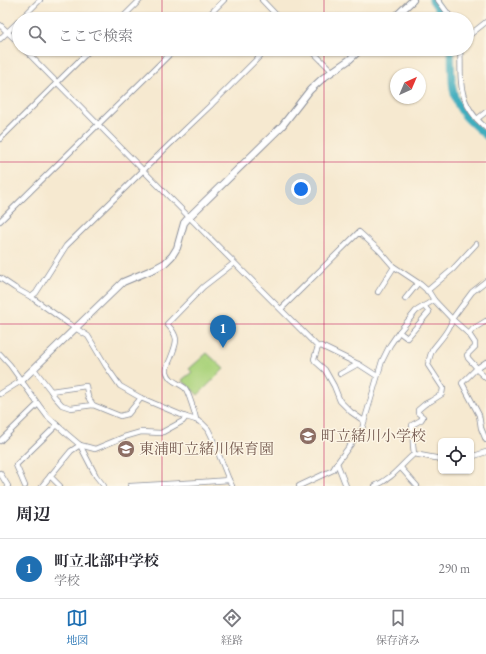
<!DOCTYPE html>
<html lang="ja">
<head>
<meta charset="utf-8">
<style>
  body { margin:0; font-family:"EB Garamond","Noto Serif JP",serif; background:#f2f2f3; color:#2b2b33 }
  .controls { position:absolute; right:12px; bottom:12px; display:grid; overflow:hidden; border-radius:6px; box-shadow:0 1px 3px #0004 }
  .controls button { width:36px; height:36px; display:grid; place-items:center; padding:0; border:0; border-bottom:1px solid #e1e1e2; background:#fff; color:#2b2b33; font:20px sans-serif }
  .compass { position:absolute; left:390px; top:68px; width:36px; height:36px; border-radius:50%; background:#fff; box-shadow:0 1px 3px #0004; rotate:44deg }
  .you { position:absolute; left:301px; top:189px; width:14px; height:14px; margin:-10px; border:3px solid #fff; border-radius:50%; background:#1a73e8; box-shadow:0 0 0 6px #1a73e833 }
  .badge { display:grid; place-items:center; width:26px; height:26px; border-radius:50%; background:#1f6fb2; color:#fff; font-size:13px; font-weight:700 }
  .pin { position:absolute; translate:-50% -33px; filter:drop-shadow(0 1px 2px #0008) }
  .pin::after { content:''; position:absolute; top:21px; width:14px; height:12px; background:inherit; clip-path:polygon(0 0,100% 0,50% 100%) }
  .list { margin:0; padding:0; list-style:none }
  h2 { display:flex; justify-content:space-between; align-items:center; height:52px; margin:0; padding:0 16px; font-size:17px }
  h2 small { font-size:13px; font-weight:400; color:#7c7c81 }
  .list li { display:grid; grid-template-columns:26px 1fr auto; gap:12px; align-items:center; box-sizing:border-box; height:60px; padding:0 16px; border-top:1px solid #e1e1e2 }
  .list b { display:block; font-size:15px; white-space:nowrap }
  .list p { margin:0; font-size:13px; white-space:nowrap; color:#7c7c81 }
  .list em { font-size:13px; font-style:normal; color:#7c7c81 }
  .icon { flex:none; width:22px; height:22px; fill:none; stroke:currentColor; stroke-width:2; stroke-linecap:round; stroke-linejoin:round }
  .map { position:relative; flex:none; width:486px; height:486px; overflow:hidden }
  .search { position:absolute; background:#fff; box-shadow:0 1px 3px #0004; left:12px; right:12px; top:12px; height:44px; display:flex; align-items:center; gap:10px; box-sizing:border-box; padding:0 14px; border-radius:22px; color:#7c7c81; font-size:15px }
  .sheet { height:112px; background:#fff }
  nav { display:flex; justify-content:space-around; align-items:center; box-sizing:border-box; height:56px; border-top:1px solid #e1e1e2; background:#fff; font-size:11px; color:#7c7c81 }
  nav a { display:grid; justify-items:center; gap:2px }
  nav .on { color:#1f6fb2 }
  .map>svg:first-child { display:block }
  .green { fill:#add47f; stroke:#64826e }
  .lines { fill:none; stroke-linecap:round; stroke-linejoin:round }
  .river { stroke:#40adbe; stroke-width:7 }
  .street-casing { stroke:#888c97; stroke-width:6 }
  .secondary-casing { stroke:#888c97; stroke-width:8 }
  .street { stroke:#fff; stroke-width:4.5 }
  .secondary { stroke:#fff; stroke-width:6 }
  .grid { fill:none; stroke:#c2185b; stroke-width:1; stroke-opacity:0.55 }
  .labels { text-anchor:middle; stroke-width:3; stroke-linejoin:round; paint-order:stroke }
  .education-label { font-size:15px; fill:#785e54; stroke:#fcf5e5; text-anchor:start }
</style>
</head>
<body>
<div class="map">
<svg width="486" height="486" viewBox="0 0 486 486">
  <rect width="100%" height="100%" fill="#fcf5e5"/>
  <filter id="ink" filterUnits="userSpaceOnUse"><feTurbulence type="fractalNoise" baseFrequency=".025" numOctaves="2"/><feDisplacementMap in="SourceGraphic" scale="8" xChannelSelector="R" yChannelSelector="G"/><feConvolveMatrix kernelMatrix="1 2 1 2 8 2 1 2 1" color-interpolation-filters="sRGB"/></filter>
  <filter id="wash" filterUnits="userSpaceOnUse"><feTurbulence type="fractalNoise" baseFrequency=".012" numOctaves="4" result="noise"/><feDisplacementMap in="SourceGraphic" scale="16" xChannelSelector="R" yChannelSelector="G"/><feGaussianBlur stdDeviation="0.9" result="paint"/><feColorMatrix in="noise" values="0 0 0 0 0 0 0 0 0 0 0 0 0 0 0 0 0 1.4 0 .05"/><feComposite in="paint" operator="in"/></filter>
  <g filter="url(#wash)">
    <rect width="100%" height="100%" fill="#f6e9d0"/>
    <polygon class="green" points="207,353 224,369 198,395 182,380 192,372 189,369"/>
    <g class="lines">
      <g class="river">
        <polyline points="432,0 445,19"/>
        <path d="M451,49C452,71 449,95 463,114C469,122 478,129 486,136"/>
      </g>
    </g>
  </g>
  <g filter="url(#ink)">
    <g class="lines">
      <defs>
        <g id="street">
          <polyline points="262,0 280,19"/>
          <polyline points="438,0 452,19"/>
          <polyline points="21,19 40,0"/>
          <polyline points="121,19 140,0"/>
          <polyline points="205,19 224,0"/>
          <polyline points="0,25 19,43"/>
          <polyline points="467,37 486,22"/>
          <polyline points="0,39 19,21"/>
          <polyline points="24,49 189,217 318,347 314,359 315,361 325,370 334,386 340,401 351,412 364,421"/>
          <polyline points="310,49 333,72"/>
          <path d="M460,49C461,60 460,70 461,81C462,100 472,116 486,128"/>
          <polyline points="477,119 486,112"/>
          <polyline points="0,139 91,49"/>
          <polyline points="0,221 175,49"/>
          <polyline points="0,278 15,288 31,297 69,324 88,336 106,366 120,386 141,398 186,417 196,420 202,423 208,429 211,435 229,480 232,486"/>
          <polyline points="427,291 453,269 476,244"/>
          <polyline points="378,292 394,267"/>
          <polyline points="31,297 36,293 66,246 169,145 212,104 267,49"/>
          <polyline points="405,299 418,283"/>
          <polyline points="281,309 359,232 380,251 393,266 420,284 429,292 434,300 452,319 469,334 475,343 475,347 467,355 468,358 477,368"/>
          <polyline points="399,332 407,338 429,312 424,306"/>
          <polyline points="469,334 473,329 486,321"/>
          <polyline points="318,347 321,346 360,365 377,376"/>
          <polyline points="0,354 10,365 38,404 47,416 67,434 80,445 95,449 124,437 141,432 161,433 183,421 186,417"/>
          <polyline points="486,362 477,368 462,383 479,415 481,428 486,440"/>
          <polyline points="34,369 51,391 54,396 62,405 71,408 93,405 120,416 128,414 141,398"/>
          <polyline points="476,369 486,378"/>
          <polyline points="340,374 358,364"/>
          <polyline points="51,391 86,386 88,397 93,405"/>
          <polyline points="0,394 21,381"/>
          <path d="M196,420C196,416 188,391 185,388C179,383 169,381 167,372C166,367 168,364 170,360C176,343 181,339 167,324L203,287L234,263"/>
          <polyline points="0,441 38,404"/>
          <polyline points="80,445 96,476 104,486"/>
          <path d="M414,454L413,445L412,425L421,420L423,417L418,413V410L425,404L431,401L442,394L443,388L428,365C429,360 430,354 433,349C439,341 451,329 452,319L472,292L486,281"/>
          <polyline points="414,454 441,459"/>
          <polyline points="471,457 486,452"/>
          <polyline points="337,463 346,486"/>
          <polyline points="401,468 417,486"/>
          <polyline points="0,473 8,486"/>
          <polyline points="50,476 60,486"/>
          <polyline points="25,486 16,465 57,425"/>
          <polyline points="42,486 71,451 80,445"/>
          <polyline points="130,486 202,482 229,480"/>
          <polyline points="299,486 333,470 337,463 362,429 382,361 390,345 399,332 416,311 434,300"/>
          <path d="M375,486C393,478 400,466 414,454"/>
        </g>
        <g id="secondary">
          <polyline points="393,19 413,0"/>
          <polyline points="21,381 123,282 154,269 165,263 172,256 177,248 184,223 189,217 282,126 310,90 323,78 349,60 361,49"/>
        </g>
      </defs>
      <use href="#street" class="street-casing"/>
      <use href="#secondary" class="secondary-casing"/>
      <use href="#street" class="street"/>
      <use href="#secondary" class="secondary"/>
    </g>
  </g>
  <path class="grid" d="M162,0V19M324,0V19M162,49V486M324,49V486M0,162H486M0,324H486"/>
  <defs>
    <symbol id="school-disc" viewBox="-11 -11 22 22"><circle r="9.5" fill="#8d6e63" stroke="#fcf5e5"/><path d="M0-5L7-2L0 1L-7-2ZM-4 1L0 2.5L4 1V4Q0 6-4 4Z" fill="#fff"/></symbol>
  </defs>
  <g fill-rule="evenodd">
    <use href="#school-disc" x="298" y="426" width="20" height="20"/>
    <use href="#school-disc" x="116" y="439" width="20" height="20"/>
  </g>
  <g class="labels">
    <g class="education-label">
      <text x="321" y="441">町立緒川小学校</text>
      <text x="139" y="454">東浦町立緒川保育園</text>
    </g>
  </g>
</svg>
<div class="controls">
<button><svg class="icon" aria-label="locate" viewBox="0 0 24 24"><circle cx="12" cy="12" r="6"/><path d="M12 2v4M12 18v4M2 12h4M18 12h4"/></svg></button>
</div>
<svg class="compass" viewBox="-18 -18 36 36"><path d="M0-13l5 13h-10z" fill="#e53935"/><path d="M0 13l5-13h-10z" fill="#7c7c81"/></svg>
<div class="you"></div>
<div class="pin badge" style="left:223px;top:348px">1</div>
<div class="search"><svg class="icon" aria-label="search" viewBox="0 0 24 24"><circle cx="10" cy="10" r="6"/><path d="M15 15l6 6"/></svg>ここで検索</div>
</div>
<section class="sheet">
<h2>周辺<small></small></h2>
<ul class="list">
<li><span class="badge">1</span><div><b>町立北部中学校</b><p>学校</p></div><em>290 m</em></li>
</ul>
</section>
<nav>
<a class="on"><svg class="icon" aria-label="map" viewBox="0 0 24 24"><path d="M3 6l6-2 6 2 6-2v14l-6 2-6-2-6 2zM9 4v14M15 6v14"/></svg>地図</a>
<a><svg class="icon" aria-label="directions" viewBox="0 0 24 24"><path d="M12 3l9 9-9 9-9-9zM9 14v-3h6M13 9l2 2-2 2"/></svg>経路</a>
<a><svg class="icon" aria-label="saved" viewBox="0 0 24 24"><path d="M7 4h10v16l-5-4-5 4z"/></svg>保存済み</a>
</nav>
</body>
</html>
